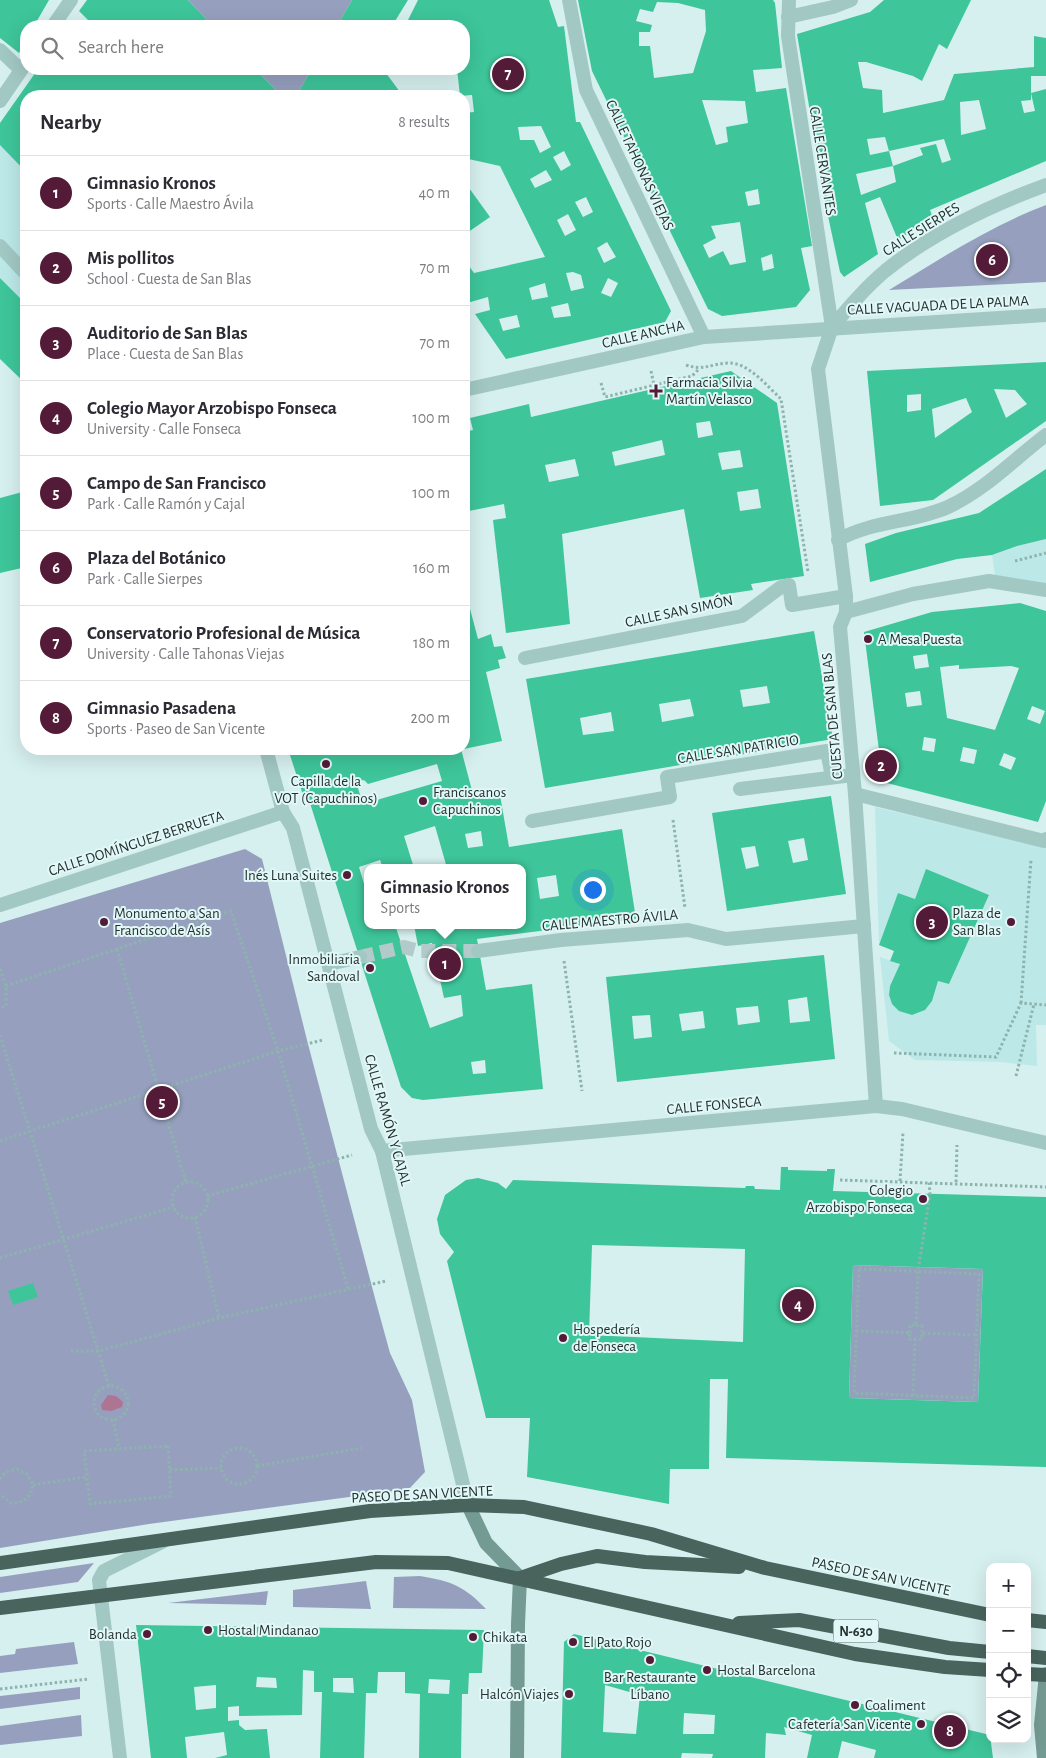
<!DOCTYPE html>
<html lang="en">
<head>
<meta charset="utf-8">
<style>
  body { margin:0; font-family:"Alegreya Sans",sans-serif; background:#f2f2f3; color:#2b2b33 }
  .controls { position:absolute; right:15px; bottom:15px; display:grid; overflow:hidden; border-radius:10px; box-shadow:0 5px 20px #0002 }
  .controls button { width:45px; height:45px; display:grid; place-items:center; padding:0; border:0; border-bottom:1px solid #e1e1e2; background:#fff; color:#2b2b33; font:25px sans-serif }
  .you { position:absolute; left:592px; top:889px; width:18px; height:18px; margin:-12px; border:4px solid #fff; border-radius:50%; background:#1a73e8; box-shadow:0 0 0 8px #1a73e833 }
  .badge { display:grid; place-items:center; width:32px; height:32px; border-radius:50%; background:#531b37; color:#fff; font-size:16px; font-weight:700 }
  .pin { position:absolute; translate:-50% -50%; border:2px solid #fff; box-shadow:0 1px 5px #0006 }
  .popup { position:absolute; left:364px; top:864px; width:162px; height:65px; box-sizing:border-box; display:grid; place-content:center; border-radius:10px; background:#fff; filter:drop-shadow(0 1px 4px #0005); font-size:16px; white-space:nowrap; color:#7c7c81 }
  .popup b { font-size:19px; color:#2b2b33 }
  .popup::after { content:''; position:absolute; left:50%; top:100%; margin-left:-10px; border:10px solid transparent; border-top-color:#fff }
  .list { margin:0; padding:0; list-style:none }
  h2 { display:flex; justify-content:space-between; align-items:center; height:65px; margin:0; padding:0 20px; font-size:21px }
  h2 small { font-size:16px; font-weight:400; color:#7c7c81 }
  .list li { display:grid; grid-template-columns:32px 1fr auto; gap:15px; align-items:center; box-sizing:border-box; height:75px; padding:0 20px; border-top:1px solid #e1e1e2 }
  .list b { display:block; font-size:19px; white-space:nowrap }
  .list p { margin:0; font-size:16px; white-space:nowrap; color:#7c7c81 }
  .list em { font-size:16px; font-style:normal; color:#7c7c81 }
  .icon { flex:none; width:28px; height:28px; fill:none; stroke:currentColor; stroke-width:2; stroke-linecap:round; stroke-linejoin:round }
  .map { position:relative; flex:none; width:1046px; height:1758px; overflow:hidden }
  .search { position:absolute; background:#fff; box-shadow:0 5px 20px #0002; left:20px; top:20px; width:450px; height:55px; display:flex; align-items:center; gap:12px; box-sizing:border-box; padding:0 18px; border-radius:20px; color:#7c7c81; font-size:19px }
  .panel { position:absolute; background:#fff; box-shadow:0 5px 20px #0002; left:20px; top:90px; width:450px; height:665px; border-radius:20px }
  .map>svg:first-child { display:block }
  .green { fill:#96a0be }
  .plaza { fill:#bce8e8 }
  .water { fill:#ad7592 }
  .building { fill:#3ec59a; fill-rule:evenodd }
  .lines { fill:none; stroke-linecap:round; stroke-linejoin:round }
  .pedestrian-tunnel { stroke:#b2cac9; stroke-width:14; stroke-dasharray:14 7; stroke-linecap:butt }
  .path { stroke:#8db3ae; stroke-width:3; stroke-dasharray:2.5 2.5; stroke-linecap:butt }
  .service { stroke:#a2c8c4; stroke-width:14 }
  .pedestrian { stroke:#a2c8c4; stroke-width:14 }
  .minor { stroke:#a2c8c4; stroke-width:14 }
  .secondary { stroke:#749b93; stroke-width:14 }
  .trunk { stroke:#48645d; stroke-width:14 }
  .poi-dot { fill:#531b37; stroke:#e2f8f8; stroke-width:2 }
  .labels { text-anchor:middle; stroke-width:4; stroke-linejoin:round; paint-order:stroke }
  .shield { fill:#e2f8f8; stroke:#5d6d6b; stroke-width:1 }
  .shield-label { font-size:14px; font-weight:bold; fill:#24322f }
  .street-label { font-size:15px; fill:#24322f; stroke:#e2f8f8 }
  .poi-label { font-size:15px; fill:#24322f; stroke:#e2f8f8; text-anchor:start }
</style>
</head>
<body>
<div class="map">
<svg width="1046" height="1758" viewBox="0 0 1046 1758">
  <rect width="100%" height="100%" fill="#d6f0ef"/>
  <g class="green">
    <polygon points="188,0 352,0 337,26 213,26"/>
    <polygon points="255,69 312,69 296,96 282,96"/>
    <path d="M1046,205V282L889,290C940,259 990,226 1046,205Z"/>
    <polygon points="245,849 262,859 308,1044 376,1302 390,1353 412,1400 425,1472 409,1489 149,1524 0,1548 0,923"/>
    <polygon points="853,1265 983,1269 978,1402 849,1398"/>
    <polygon points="94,1563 78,1582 0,1593 0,1577"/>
    <path d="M420,1576C451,1581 464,1586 486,1609L393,1608L394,1577Z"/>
    <polygon points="366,1581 371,1609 293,1607 293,1590"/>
    <polygon points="268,1591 266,1605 168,1603"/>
    <polygon points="74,1642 78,1664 0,1673 0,1656 15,1654 16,1649"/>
    <polygon points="80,1687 80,1699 0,1709 0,1696"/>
    <polygon points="81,1715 82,1736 0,1745 0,1726"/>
  </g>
  <g class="plaza">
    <polygon points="0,145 26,172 26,304 0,278"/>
    <polygon points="1046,539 1046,584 995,575 992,555 1017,546"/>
    <polygon points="875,807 1046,848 1046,1025 1036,1025 1037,1066 1001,1062 915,1060 889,1041 880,957 900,964 890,986 889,995 892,1004 900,1011 912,1015 925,1010 932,1000 938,981 949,984 989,895 926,870 915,899 898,893 879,945"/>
  </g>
  <polygon class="water" points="108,1395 116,1396 123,1402 122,1407 111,1411 102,1410 101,1405"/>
  <g class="building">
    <polygon points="0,0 49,0 34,26 26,26 26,40 19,53 0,38"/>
    <polygon points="87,0 188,0 213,26 94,26 79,11"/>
    <polygon points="352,0 408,0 392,26 337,26"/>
    <path d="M418,0H549L558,27L564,26L576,122H580L671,311L665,322L506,359L475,314L490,310L488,297L467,303L464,298V259L474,273L545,257L500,166L464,158V113L474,112L472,95L460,96L457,69H464V26H405ZM541,126L551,147L540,153L534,140H520L518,127ZM564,151L571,165L561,171L553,157ZM546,170L552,180L535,188L530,179ZM586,197L593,212L583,217L575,202ZM568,214L576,230L565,236L557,220ZM607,242L616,257L604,263L597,248ZM573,272L581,275L584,288L571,291L566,273ZM608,278L618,283L611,297L601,293ZM545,283L548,297L532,300L529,288ZM568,303L571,316L554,318L551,307ZM517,315L520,327L503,331L499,319Z"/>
    <path d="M578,0H773L775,3L782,68L753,70L756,92L786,88L812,246L801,248L810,290L796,307L722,316L708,309L592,71ZM657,2L678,3L705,10L706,31L693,73L654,78L650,46H639V32H650L652,25L636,21L640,9L653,12ZM702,100L745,101L748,123L726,127L728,142L716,145ZM758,189L760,204L748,206L745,192ZM740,222L746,262L730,265L723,251L709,258L703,245L716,238L711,226ZM772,254L774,268L763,271L761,258Z"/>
    <path d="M884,0H971L947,49L939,44L922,81L913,76L866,62H858L863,88L882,90L883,113L944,100L954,74L1034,67V36L1046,38V76H1031V100L1021,101L1024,113L1035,111L1031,93L1046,89V161L930,210L933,218L898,240L880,197L865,203L878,254L844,277L840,272L825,202L797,34L870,12ZM979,100L986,129L961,135L960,102ZM885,137L889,151L944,139L951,160L942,163L936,144L920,148L923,155L893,166L896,182L861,195L856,174L893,166L889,151L870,155L867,139Z"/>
    <polygon points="38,69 47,69 53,75 60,69 255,69 282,96 26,96 26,172 0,145 0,123"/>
    <polygon points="312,69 367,69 363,75 371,69 383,69 403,96 359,96 354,90 350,96 296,96"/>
    <polygon points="464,181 490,217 464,235"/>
    <polygon points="0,278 26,304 26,384 0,359"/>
    <path d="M1046,362V421L933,500L880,506L867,371ZM994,389L1015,390L1027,404L1006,418ZM921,394V410L907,412V395ZM966,398L972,412L935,438L932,409Z"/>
    <path d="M731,371L777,403L804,576L751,584L753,590L700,598L684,509L562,534L570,624L506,633L493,520L506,518L504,504L464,512V432L473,430L470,418L529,404L531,417ZM710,421L713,435L698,438L696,423ZM662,440L665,455L615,466L612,452ZM740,450L743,467L722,470L718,453ZM575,459L579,476L549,482L545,465ZM758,489L761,508L740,511L737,492Z"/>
    <polygon points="1046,469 1046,539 1017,546 992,555 957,559 870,582 865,544 896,533 979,513"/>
    <polygon points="26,491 26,567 0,573 0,498"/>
    <polygon points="464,586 478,639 491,634 494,647 502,646 506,658 498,660 500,668 486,672 502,741 464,749"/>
    <path d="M1020,603L1046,611V801L1038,822L883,782L864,632L932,612ZM927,654L929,667L915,669L913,656ZM959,665V669L1011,666L1019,668L995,730L947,718L940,667ZM920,691L922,705L907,707L905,693ZM1032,706L1045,711L1040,724L1027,719ZM924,737L936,739L934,752L922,750ZM963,747L977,750L974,764L960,761ZM1004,753L1016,758L1011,770L999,765Z"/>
    <path d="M814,631L833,739L545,788L526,679ZM767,686L770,703L743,707L740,690ZM690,699L694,716L662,722L659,704ZM611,712L614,731L583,735L580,718Z"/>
    <path d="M288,749H461L474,798L500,795L509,847L622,829L636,919L477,939L486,990L532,984L543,1089L423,1100L412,1098L401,1087L308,797L303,795ZM437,764L442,781L363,804L356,782L364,780L368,784ZM435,826L447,868H522V925H414L418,946L432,943L444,998L461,995L463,1016L430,1028L395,925H368V882L364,884L359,867L380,860L383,868H414L404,836ZM481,831L483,846L468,848L465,834ZM556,875L559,896L540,899L537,878ZM485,1060L486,1073L473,1074L471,1062Z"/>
    <path d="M831,796L846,894L727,911L712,813ZM804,838L808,860L793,863L788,841ZM755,846L759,866L746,869L741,848Z"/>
    <polygon points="926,869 989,895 949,984 938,981 932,1001 925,1010 912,1015 899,1011 892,1004 889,995 890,986 900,964 890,961 894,951 879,945 898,893 915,899"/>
    <path d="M824,955L835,1059L617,1082L606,977ZM807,997L810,1021L790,1023L788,1000ZM758,1006L760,1022L738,1025L736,1008ZM703,1011L705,1028L682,1031L679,1014ZM650,1015L652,1037L634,1039L632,1016Z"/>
    <path d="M781,1167H788V1170L827,1171V1169H835L833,1191L1046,1197V1467L726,1458L728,1379H710L709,1469H670L669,1504L527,1477L530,1418H486L447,1261L454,1252L440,1234L437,1219L445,1195L466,1180L478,1178L498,1183L506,1189L513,1180L745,1188L746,1186H754L755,1189L780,1190ZM592,1245L745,1249L743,1342L589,1335ZM853,1265L983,1269L978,1402L849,1398Z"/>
    <polygon points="33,1283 38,1297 13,1305 8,1291"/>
    <path d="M136,1625L484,1630L482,1673H469L468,1694H462L461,1758H419L420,1694L405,1693V1672H378L377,1693H366L364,1758H320L322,1692H314V1671L303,1670L302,1715L239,1716V1706L228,1707V1721L239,1720V1725L245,1730L267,1729L270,1758H215L227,1755L224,1732L185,1737L187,1758H151ZM257,1677L276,1678L277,1688L256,1687ZM333,1678H353L354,1693L333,1692ZM429,1679L450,1680L449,1694L428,1693ZM216,1685V1708L196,1710L194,1687Z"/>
    <path d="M574,1634L990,1735L993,1758H874L876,1750L842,1741L838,1758H807L812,1735L784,1727L786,1735L766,1733L765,1758H712L713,1754L682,1753L681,1758H561L564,1642ZM605,1685L640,1695L636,1734L603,1732ZM684,1713L715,1715L714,1734H683Z"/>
  </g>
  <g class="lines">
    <polyline class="pedestrian-tunnel" points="360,957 404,947 419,951 478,951"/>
    <g class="path">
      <path d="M686,365C704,371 710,364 728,363C748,362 767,386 781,399L808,572"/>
      <polyline points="651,371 654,385"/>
      <polyline points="601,383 605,397 692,376 699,369"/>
      <polyline points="1015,561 1046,553"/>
      <polyline points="673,820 685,908"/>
      <polyline points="117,949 186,1183"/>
      <polyline points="564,961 582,1091"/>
      <polyline points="0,969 6,986 6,1006 0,1008"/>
      <polyline points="6,986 231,911 278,1051 348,1288"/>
      <polyline points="1021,1003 1031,859"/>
      <polyline points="0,1035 109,1386"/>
      <polyline points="894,1053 996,1057 1021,1003 1046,1005"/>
      <polyline points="1016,1076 1034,1004"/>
      <polyline points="0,1141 278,1051 323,1040"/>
      <polyline points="840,1180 1046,1187"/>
      <polyline points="900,1181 903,1132"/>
      <polyline points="956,1182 957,1145"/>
      <circle cx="190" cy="1200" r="18"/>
      <polyline points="207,1196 352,1155"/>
      <polyline points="195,1217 219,1318"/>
      <polyline points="0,1258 174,1207"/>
      <polygon points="859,1269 979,1274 974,1398 854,1393"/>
      <polyline points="916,1325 922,1326 922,1333"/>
      <polyline points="856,1331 910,1333 909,1339 922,1339 922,1333 977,1335"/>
      <polyline points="910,1333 910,1325 916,1325 918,1271 930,1194 929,1182"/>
      <polyline points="71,1351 99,1351 219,1318 386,1281"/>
      <circle cx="111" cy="1403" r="17"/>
      <polyline points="913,1396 915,1339"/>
      <polyline points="113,1419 119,1449"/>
      <polygon points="168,1446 171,1496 90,1504 84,1451"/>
      <circle cx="239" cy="1466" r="18"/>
      <polyline points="257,1466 362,1448"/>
      <polyline points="170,1470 221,1468"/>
      <path d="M0,1479L6,1472L17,1469L27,1474L33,1485C31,1497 24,1504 11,1503L0,1494"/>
      <polyline points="33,1485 86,1477"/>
      <polyline points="0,1689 89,1679"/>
    </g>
    <polyline class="service" points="740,789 853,775"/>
    <g class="pedestrian">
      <polyline points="569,0 586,90 704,337"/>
      <polyline points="789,0 788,36 832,327"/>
      <polyline points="788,17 833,7 851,0"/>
      <polyline points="53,26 71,0"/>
      <polyline points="0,50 21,70"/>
      <polyline points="0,101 26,63"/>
      <polyline points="0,246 26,274"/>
      <path d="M832,327C849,307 865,288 885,271C932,233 989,206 1046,185"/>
      <polyline points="525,658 742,616 781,587 789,585 792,605 846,596"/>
      <polyline points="855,794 1044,841 1046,839"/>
      <polyline points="532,821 670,797 667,777 827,751 832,777"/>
      <polyline points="0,905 283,812"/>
      <polyline points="478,951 561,940 688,930 726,939 864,926"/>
      <polyline points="329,964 360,957"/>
    </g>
    <g class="minor">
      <polyline points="832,327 818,369 846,596 846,612 840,627 855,794 876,1106"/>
      <polyline points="464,390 704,337 1046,315"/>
      <path d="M838,540C874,520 912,523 948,507C985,490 1013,460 1046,435"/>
      <polyline points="846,612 913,594 989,581 1046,590"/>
      <polyline points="266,749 283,812 293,828 371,1129 382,1151 468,1505"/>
      <polyline points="382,1151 876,1106 902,1109 1046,1143"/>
      <polyline points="120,1758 99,1580 104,1571 162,1542"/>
    </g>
    <g class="secondary">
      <polyline points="468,1505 486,1543 520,1578 518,1624 517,1758"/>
      <polyline points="1044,1758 1041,1725 1046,1674"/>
    </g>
    <g class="trunk">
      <polyline points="0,1563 370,1511 468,1505 524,1507 651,1534 765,1568 990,1615"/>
      <polyline points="520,1578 561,1564 597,1556 645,1562 739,1567"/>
      <polyline points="0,1608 376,1562 448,1563 855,1654 945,1667 990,1670"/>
      <polyline points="1027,1620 1046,1622"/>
      <polyline points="739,1623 799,1620 949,1648 990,1652"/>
      <polyline points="1027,1656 1046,1658"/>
      <polyline points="1027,1674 1046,1675"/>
    </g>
  </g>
  <g class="poi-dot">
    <path d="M653.5 383.5h5v5h5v5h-5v5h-5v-5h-5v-5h5z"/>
    <circle cx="868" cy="639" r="5"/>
    <circle cx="326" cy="764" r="5"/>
    <circle cx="423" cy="801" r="5"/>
    <circle cx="347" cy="875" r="5"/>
    <circle cx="104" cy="922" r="5"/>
    <circle cx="1011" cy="922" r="5"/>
    <circle cx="370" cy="968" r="5"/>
    <circle cx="923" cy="1199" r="5"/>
    <circle cx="563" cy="1338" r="5"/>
    <circle cx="208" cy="1630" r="5"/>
    <circle cx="147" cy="1634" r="5"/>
    <circle cx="473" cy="1637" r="5"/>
    <circle cx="573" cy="1642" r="5"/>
    <circle cx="650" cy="1660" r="5"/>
    <circle cx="707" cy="1670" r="5"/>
    <circle cx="569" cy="1694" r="5"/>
    <circle cx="855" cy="1705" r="5"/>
    <circle cx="921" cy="1724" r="5"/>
  </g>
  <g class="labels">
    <rect class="shield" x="833.5" y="1619.5" width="45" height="23" rx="4"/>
    <g class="shield-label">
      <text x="856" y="1636">N-630</text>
    </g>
    <g class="street-label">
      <text transform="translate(823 161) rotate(81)" y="5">CALLE CERVANTES</text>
      <text transform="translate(640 165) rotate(65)" y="5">CALLE TAHONAS VIEJAS</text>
      <text transform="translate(921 229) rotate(-32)" y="5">CALLE SIERPES</text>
      <text transform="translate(938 305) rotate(-3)" y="5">CALLE VAGUADA DE LA PALMA</text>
      <text transform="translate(643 334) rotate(-13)" y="5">CALLE ANCHA</text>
      <text transform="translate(679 611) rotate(-12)" y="5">CALLE SAN SIMÓN</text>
      <text transform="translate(832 716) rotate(-95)" y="5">CUESTA DE SAN BLAS</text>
      <text transform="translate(738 749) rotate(-9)" y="5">CALLE SAN PATRICIO</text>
      <text transform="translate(136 843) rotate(-18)" y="5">CALLE DOMÍNGUEZ BERRUETA</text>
      <text transform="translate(610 920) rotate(-5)" y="5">CALLE MAESTRO ÁVILA</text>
      <text transform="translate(714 1105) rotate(-5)" y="5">CALLE FONSECA</text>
      <text transform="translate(388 1120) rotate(74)" y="5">CALLE RAMÓN Y CAJAL</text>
      <text transform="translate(422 1494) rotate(-3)" y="5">PASEO DE SAN VICENTE</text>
      <text transform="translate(881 1576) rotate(12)" y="5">PASEO DE SAN VICENTE</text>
    </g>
    <g class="poi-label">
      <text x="666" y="387">Farmacia Silvia<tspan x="666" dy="17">Martín Velasco</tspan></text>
      <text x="878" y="644">A Mesa Puesta</text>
      <text x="326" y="786" text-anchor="middle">Capilla de la<tspan x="326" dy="17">VOT (Capuchinos)</tspan></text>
      <text x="433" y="797">Franciscanos<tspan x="433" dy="17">Capuchinos</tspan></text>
      <text x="337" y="880" text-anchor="end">Inés Luna Suites</text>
      <text x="114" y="918">Monumento a San<tspan x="114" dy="17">Francisco de Asís</tspan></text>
      <text x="1001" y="918" text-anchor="end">Plaza de<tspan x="1001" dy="17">San Blas</tspan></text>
      <text x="360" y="964" text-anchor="end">Inmobiliaria<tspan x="360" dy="17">Sandoval</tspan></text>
      <text x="913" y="1195" text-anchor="end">Colegio<tspan x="913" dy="17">Arzobispo Fonseca</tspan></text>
      <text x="573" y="1334">Hospedería<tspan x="573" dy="17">de Fonseca</tspan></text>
      <text x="218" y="1635">Hostal Mindanao</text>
      <text x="137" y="1639" text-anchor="end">Bolanda</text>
      <text x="483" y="1642">Chikata</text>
      <text x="583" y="1647">El Pato Rojo</text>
      <text x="717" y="1675">Hostal Barcelona</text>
      <text x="650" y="1682" text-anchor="middle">Bar Restaurante<tspan x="650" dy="17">Líbano</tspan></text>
      <text x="559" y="1699" text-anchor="end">Halcón Viajes</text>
      <text x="865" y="1710">Coaliment</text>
      <text x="911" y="1729" text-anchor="end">Cafetería San Vicente</text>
    </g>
  </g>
</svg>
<div class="controls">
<button>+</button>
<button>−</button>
<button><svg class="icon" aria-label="locate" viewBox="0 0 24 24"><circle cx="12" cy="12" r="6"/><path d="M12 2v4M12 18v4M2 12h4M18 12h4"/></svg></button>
<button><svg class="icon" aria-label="layers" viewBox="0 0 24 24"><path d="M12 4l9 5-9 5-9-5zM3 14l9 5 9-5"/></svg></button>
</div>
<div class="you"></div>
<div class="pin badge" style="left:445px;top:964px">1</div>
<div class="popup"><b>Gimnasio Kronos</b>Sports</div>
<div class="pin badge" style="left:881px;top:766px">2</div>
<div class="pin badge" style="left:932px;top:922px">3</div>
<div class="pin badge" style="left:798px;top:1305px">4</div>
<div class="pin badge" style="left:162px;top:1102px">5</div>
<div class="pin badge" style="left:992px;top:260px">6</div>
<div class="pin badge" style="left:508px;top:74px">7</div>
<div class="pin badge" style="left:950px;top:1731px">8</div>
<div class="search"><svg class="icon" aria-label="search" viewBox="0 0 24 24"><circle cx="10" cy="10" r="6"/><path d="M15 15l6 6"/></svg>Search here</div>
<section class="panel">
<h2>Nearby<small>8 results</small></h2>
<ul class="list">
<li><span class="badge">1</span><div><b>Gimnasio Kronos</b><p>Sports · Calle Maestro Ávila</p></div><em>40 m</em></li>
<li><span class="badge">2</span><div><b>Mis pollitos</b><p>School · Cuesta de San Blas</p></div><em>70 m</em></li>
<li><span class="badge">3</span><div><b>Auditorio de San Blas</b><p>Place · Cuesta de San Blas</p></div><em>70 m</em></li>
<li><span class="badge">4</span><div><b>Colegio Mayor Arzobispo Fonseca</b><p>University · Calle Fonseca</p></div><em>100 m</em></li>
<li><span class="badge">5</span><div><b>Campo de San Francisco</b><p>Park · Calle Ramón y Cajal</p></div><em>100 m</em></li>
<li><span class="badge">6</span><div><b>Plaza del Botánico</b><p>Park · Calle Sierpes</p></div><em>160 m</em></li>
<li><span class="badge">7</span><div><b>Conservatorio Profesional de Música</b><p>University · Calle Tahonas Viejas</p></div><em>180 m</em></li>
<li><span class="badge">8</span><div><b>Gimnasio Pasadena</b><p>Sports · Paseo de San Vicente</p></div><em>200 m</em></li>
</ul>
</section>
</div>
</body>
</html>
